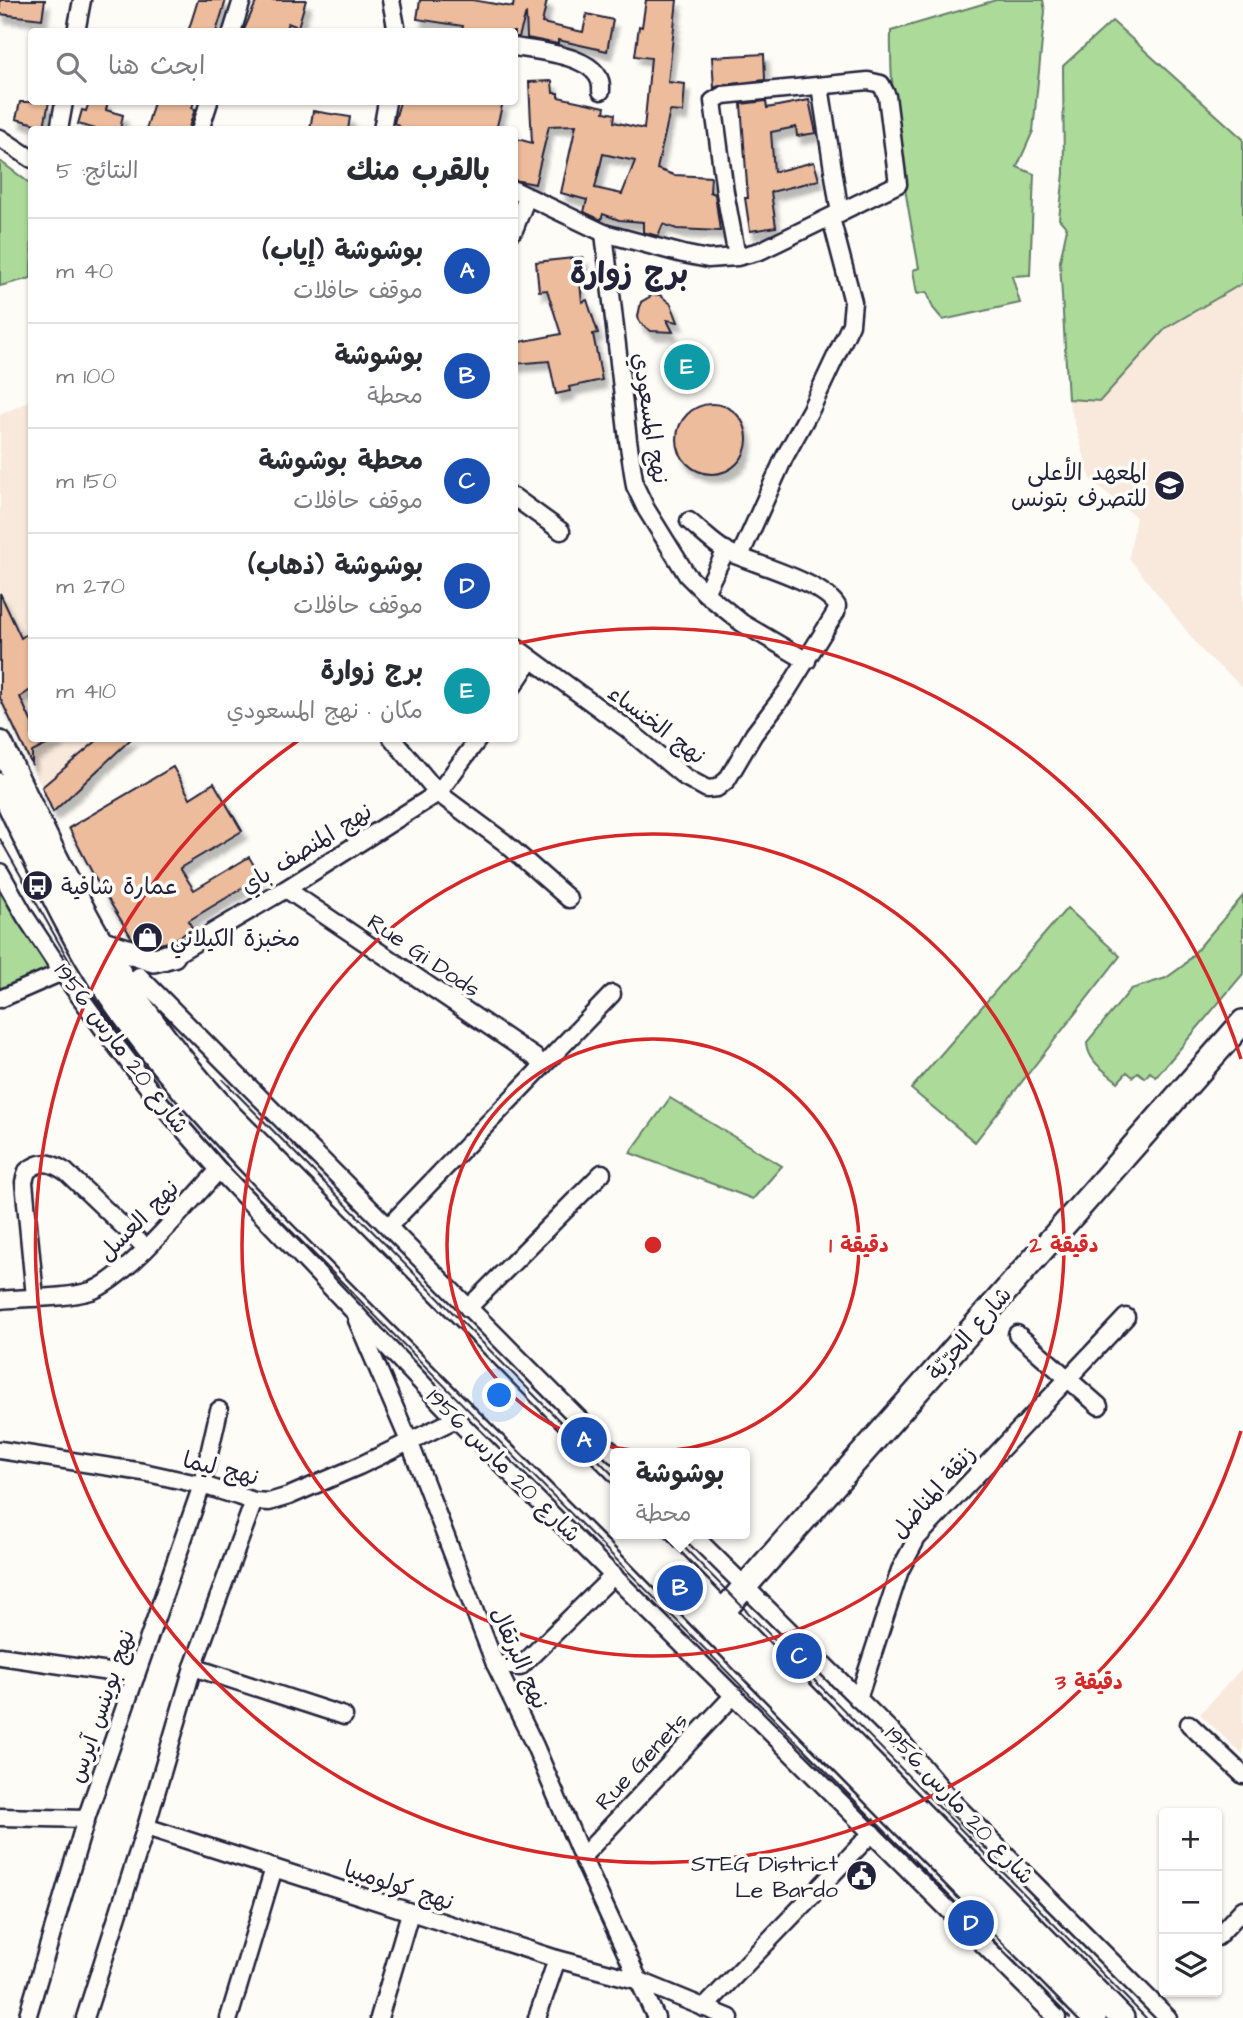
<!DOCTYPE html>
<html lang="ar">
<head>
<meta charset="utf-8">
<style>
  body { margin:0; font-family:"Architects Daughter","Playpen Sans Arabic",sans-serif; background:#f7f7f7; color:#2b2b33; direction:rtl }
  .controls { position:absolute; right:21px; bottom:21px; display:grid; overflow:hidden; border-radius:7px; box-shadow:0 2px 5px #0004 }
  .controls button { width:63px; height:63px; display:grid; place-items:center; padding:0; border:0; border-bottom:2px solid #e1e1e2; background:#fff; color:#2b2b33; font:35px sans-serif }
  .you { position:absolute; left:500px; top:1396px; width:24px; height:24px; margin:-18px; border:5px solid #fff; border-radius:50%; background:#1a73e8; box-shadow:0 0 0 10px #1a73e833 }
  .badge { display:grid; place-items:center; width:46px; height:46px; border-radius:50%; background:#d93025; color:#fff; font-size:23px; font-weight:700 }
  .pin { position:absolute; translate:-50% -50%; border:4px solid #fff; box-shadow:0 2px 7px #0006 }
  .popup { position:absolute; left:610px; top:1448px; width:140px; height:91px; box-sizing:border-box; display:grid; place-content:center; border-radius:7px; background:#fff; filter:drop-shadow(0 2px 5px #0005); font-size:23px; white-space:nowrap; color:#7c7c81 }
  .popup b { font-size:26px; color:#2b2b33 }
  .popup::after { content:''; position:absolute; left:50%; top:100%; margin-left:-14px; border:14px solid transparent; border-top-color:#fff }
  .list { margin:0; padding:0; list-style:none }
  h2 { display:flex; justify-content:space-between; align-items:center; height:91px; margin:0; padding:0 28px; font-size:30px }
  h2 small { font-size:23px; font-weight:400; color:#7c7c81 }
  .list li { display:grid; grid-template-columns:46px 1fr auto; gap:21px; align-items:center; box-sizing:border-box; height:105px; padding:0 28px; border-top:2px solid #e1e1e2 }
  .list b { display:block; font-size:26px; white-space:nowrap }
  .list p { margin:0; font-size:23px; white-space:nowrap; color:#7c7c81 }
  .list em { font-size:23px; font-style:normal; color:#7c7c81 }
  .icon { flex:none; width:38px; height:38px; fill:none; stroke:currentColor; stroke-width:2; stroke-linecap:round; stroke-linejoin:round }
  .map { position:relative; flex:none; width:1243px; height:2018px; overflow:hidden; direction:ltr }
  .search { position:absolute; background:#fff; box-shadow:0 2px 5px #0004; left:28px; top:28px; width:490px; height:77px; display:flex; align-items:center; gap:18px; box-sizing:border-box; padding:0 24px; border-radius:7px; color:#7c7c81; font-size:26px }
  .panel { position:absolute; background:#fff; box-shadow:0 2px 5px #0004; left:28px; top:126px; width:490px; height:616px; border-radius:7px; direction:rtl }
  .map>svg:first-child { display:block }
  .built { fill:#f8e9dc }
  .green { fill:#abda99; stroke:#667e6a; stroke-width:2 }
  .building { fill:#ecbc9c; stroke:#22223b; stroke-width:2; fill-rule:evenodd; filter:url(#shadow) }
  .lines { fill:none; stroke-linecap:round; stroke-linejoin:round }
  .street-casing { stroke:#22223b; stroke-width:21 }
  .secondary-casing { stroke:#22223b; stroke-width:28 }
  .street { stroke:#fdfcf7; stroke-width:16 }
  .secondary { stroke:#fdfcf7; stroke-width:23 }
  .tram { stroke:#22223b; stroke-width:2 }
  .ring { fill:none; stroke:#d62828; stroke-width:3.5 }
  .labels { text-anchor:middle; stroke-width:7; stroke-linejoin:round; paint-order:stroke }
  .street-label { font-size:23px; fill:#22223b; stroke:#fdfcf7 }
  .poi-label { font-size:23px; fill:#22223b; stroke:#fdfcf7; text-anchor:end }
  .district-label { font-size:30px; font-weight:bold; fill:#22223b; stroke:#fdfcf7 }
  .centre { fill:#d62828; stroke:#fdfcf7; stroke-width:3.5 }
  .ring-label { font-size:21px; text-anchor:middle; font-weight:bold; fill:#d62828; stroke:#fdfcf7; stroke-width:7; stroke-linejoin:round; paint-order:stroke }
</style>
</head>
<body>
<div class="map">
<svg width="1243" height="2018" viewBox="0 0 1243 2018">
  <defs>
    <filter id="shadow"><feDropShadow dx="4.5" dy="8" stdDeviation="2" flood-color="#0004"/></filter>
  </defs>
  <rect width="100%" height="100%" fill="#fdfcf7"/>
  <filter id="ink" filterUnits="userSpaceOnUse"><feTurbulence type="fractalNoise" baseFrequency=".0143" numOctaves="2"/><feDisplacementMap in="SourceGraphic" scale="14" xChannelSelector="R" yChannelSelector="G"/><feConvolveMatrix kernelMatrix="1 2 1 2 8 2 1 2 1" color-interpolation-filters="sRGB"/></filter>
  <g filter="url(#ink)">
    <g class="built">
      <polygon points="1243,283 1243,687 1204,653 1129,558 1136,517 1091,480 1068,399 1100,400 1166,328"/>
      <polygon points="31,400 32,738 132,739 53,812 0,698 0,415"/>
      <polygon points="1242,1668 1243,1669 1243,1755 1200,1714"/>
    </g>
    <g class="green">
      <path d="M996,0H1043L1045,11L1033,131L1017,167L1034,174L1030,275L1012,276L1020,303L943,320L933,308L927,292L917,294L913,270L919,268C905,191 889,109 891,31Z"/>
      <polygon points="1112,21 1243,139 1243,283 1166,328 1100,401 1068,399 1060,261 1067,228 1059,219 1064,173 1063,66"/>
      <polygon points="0,161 32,185 31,278 0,286"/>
      <polygon points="0,883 50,967 49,978 0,997"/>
      <path d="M1243,896V974L1156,1077L1150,1072L1145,1078L1138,1072L1133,1077L1127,1072L1118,1082C1105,1071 1087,1061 1087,1042L1131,989L1166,978L1184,965Z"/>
      <polygon points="1067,908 1120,956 975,1142 911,1089"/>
      <polygon points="670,1098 782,1166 753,1199 630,1153"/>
    </g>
    <g class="building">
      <polygon points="0,0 45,0 42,19 0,14"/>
      <polygon points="198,0 226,0 216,32 188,32"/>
      <polygon points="257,0 306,0 298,27 288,23 284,32 243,32"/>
      <polygon points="420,0 472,0 513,7 514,0 547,0 542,23 583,32 587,14 613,20 607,51 558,40 558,44 527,38 526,13 519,37 514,37 514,32 462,32 463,26 417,19"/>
      <path d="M646,0H677L668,82L685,84L683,112L670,111L657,169L674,175L711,177L710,192L715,194L720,231L677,229L663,224L658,236L643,232V222L619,220L603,214L601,220L584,212L587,200L561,193L576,125L549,126L535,184L514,180V138L532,143L529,82L552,81L553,93H558V97L605,107L604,112L615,114L614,122L644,129L651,58L635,56L639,26L642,27ZM603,154L635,161L622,194L595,188Z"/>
      <polygon points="764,54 765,80 722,85 714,88 712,57"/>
      <polygon points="809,100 816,133 797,136 796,127 771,132 774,172 814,162 819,180 771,192 776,227 750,231 745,198 748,198 741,104 766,101 767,108"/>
      <polygon points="20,102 49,102 44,126 16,119"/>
      <polygon points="89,102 108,102 106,110 123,115 120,130 99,130 78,124 82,110 86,111"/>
      <polygon points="154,102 194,102 192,108 195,109 188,130 146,130"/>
      <polygon points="400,102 503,102 496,130 405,130 394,123"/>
      <polygon points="313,111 350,117 348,130 310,130"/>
      <polygon points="583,257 585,271 579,272 582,302 587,300 598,333 593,334 602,380 569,387 570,391 556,394 549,361 514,364 514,343 561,334 547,290 539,291 536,262"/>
      <polygon points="653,295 660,295 671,304 678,322 667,320 673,332 651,331 640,323 638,316 641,302"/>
      <circle cx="712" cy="439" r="35"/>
      <polygon points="0,593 21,638 32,630 32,689 20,697 32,723 32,738 60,738 32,752 32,765 0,698"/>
      <polygon points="100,738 132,738 53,812 42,787"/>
      <polygon points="173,767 190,798 214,783 242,831 180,868 194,890 249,857 261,877 188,921 193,929 172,941 160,944 132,938 95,878 69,828"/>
    </g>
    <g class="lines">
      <defs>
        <g id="street">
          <polyline points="391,0 397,32"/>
          <polyline points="76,32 82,0"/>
          <polyline points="232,32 242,0"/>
          <path d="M514,47C539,51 605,56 601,91"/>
          <polyline points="820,86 840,214"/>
          <polyline points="59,130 64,102"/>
          <polyline points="200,130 209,102"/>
          <polyline points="382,130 387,102"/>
          <polyline points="0,138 32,159"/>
          <polyline points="514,190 604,233 683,254 708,259 737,257 760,251 898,184 887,96 881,84 868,81 723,95 713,101 725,192 737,257"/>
          <polyline points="514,230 527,197"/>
          <polyline points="604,233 628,440 635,486 646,509 687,575 705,593 742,623 807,661"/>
          <polyline points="514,497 561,531"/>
          <polyline points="740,556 784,458 811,409 851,324 853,302 831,218"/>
          <polyline points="705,593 726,550"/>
          <path d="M514,646L626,728L685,777L707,789L717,788L727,780L754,734L787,691L836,612L837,606C823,582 754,564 728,552C714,545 701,531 689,521"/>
          <polyline points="514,685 531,659"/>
          <polyline points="392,738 438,793 504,842 569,899"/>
          <polyline points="0,872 25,916 62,972 107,1034 162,1105 219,1170 456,1419 1057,2018"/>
          <polyline points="286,889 536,1058"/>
          <polyline points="164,961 286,889 438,793 479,738"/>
          <polyline points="139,976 615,1455"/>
          <polyline points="0,999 62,972"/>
          <polyline points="389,1226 612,994"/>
          <path d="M35,1297L24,1182L27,1171C42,1159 51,1162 66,1172L146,1248"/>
          <path d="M0,1300C29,1297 63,1299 91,1291C126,1279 191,1200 219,1170"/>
          <polyline points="468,1308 602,1173"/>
          <polyline points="357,1320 409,1441 495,1664 535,1746 582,1857 656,2018"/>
          <polyline points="1017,1334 1099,1406"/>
          <polyline points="0,1450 143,1472 202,1485 254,1501 269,1502 289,1496 359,1466 456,1419"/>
          <polyline points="692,1534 901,1741 953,1802 1168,2018"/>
          <polyline points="0,1656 136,1676"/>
          <polyline points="495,1664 520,1667 614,1575"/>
          <polyline points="193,1667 344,1716"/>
          <polyline points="858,1699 900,1570 917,1538 1126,1317"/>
          <polyline points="1189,1724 1243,1775"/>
          <polyline points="0,1817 86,1819"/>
          <polyline points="146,1827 557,1959 640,1981 730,2018"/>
          <polyline points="582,1857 734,1695"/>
          <polyline points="1217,1937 1243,1909"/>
          <polyline points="704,2008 872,1833"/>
          <polyline points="27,2018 86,1819 202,1485 219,1410"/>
          <polyline points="85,2018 146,1827 193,1667 254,1501"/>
          <polyline points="229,2018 274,1868"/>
          <polyline points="379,2018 410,1913"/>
          <polyline points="537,2018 557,1959"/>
        </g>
        <g id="secondary">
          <path d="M0,743C39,824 78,908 126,984C156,1030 191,1073 228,1114L615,1504"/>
          <path d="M0,785C35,856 66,930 111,996C178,1094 262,1176 346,1260C436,1350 526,1440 615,1530"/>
          <polyline points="103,943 154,960 173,955"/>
          <polyline points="619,1534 1094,2018"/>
          <polyline points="645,1534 1122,2018"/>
          <polyline points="710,1626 1243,1022"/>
        </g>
      </defs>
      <use href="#street" class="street-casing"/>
      <use href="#secondary" class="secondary-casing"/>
      <use href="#street" class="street"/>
      <use href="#secondary" class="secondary"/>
      <g class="tram">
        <polyline points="0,839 76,973 167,1097 231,1170 1070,2018"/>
        <polyline points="223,1080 615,1477"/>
        <polyline points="671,1534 1146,2018"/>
      </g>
    </g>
  </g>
  <g class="ring">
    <circle cx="653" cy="1245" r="206"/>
    <circle cx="653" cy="1245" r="411"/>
    <path d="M1241 1431A617 617 0 1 1 299 740M519 643A617 617 0 0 1 1241 1059"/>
  </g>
  <defs>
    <symbol id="university-disc" viewBox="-11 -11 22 22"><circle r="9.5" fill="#22223b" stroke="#fdfcf7"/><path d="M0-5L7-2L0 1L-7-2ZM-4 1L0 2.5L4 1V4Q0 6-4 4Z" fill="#fff"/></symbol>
    <symbol id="bus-disc" viewBox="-11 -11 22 22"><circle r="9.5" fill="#22223b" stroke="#fdfcf7"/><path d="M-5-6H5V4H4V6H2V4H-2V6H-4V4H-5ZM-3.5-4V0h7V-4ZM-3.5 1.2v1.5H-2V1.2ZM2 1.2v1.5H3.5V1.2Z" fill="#fff"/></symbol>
    <symbol id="shop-disc" viewBox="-11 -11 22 22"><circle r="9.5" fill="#22223b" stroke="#fdfcf7"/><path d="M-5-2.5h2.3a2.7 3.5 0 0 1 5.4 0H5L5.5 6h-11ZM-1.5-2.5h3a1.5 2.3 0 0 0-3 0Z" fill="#fff"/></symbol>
    <symbol id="civic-disc" viewBox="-11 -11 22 22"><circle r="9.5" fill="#22223b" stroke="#fdfcf7"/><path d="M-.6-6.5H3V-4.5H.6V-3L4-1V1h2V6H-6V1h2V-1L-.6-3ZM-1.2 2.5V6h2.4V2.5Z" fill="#fff"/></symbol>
  </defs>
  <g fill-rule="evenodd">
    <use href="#university-disc" x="1152" y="468" width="35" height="35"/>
    <use href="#bus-disc" x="20" y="868" width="35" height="35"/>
    <use href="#shop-disc" x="130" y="920" width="35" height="35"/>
    <use href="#civic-disc" x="844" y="1858" width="35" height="35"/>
  </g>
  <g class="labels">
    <g class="street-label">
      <text transform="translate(651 418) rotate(81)" y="8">نهج المسعودي</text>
      <text transform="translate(657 724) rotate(37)" y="8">نهج الخنساء</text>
      <text transform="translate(306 848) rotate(-32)" y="8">نهج المنصف باي</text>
      <text transform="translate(424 955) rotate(34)" y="8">Rue Gi Dods</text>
      <text transform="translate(122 1048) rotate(53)" y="8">شارع 20 مارس 1956</text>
      <text transform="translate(138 1220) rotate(-45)" y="8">نهج العسل</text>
      <text transform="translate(969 1333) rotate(-49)" y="8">شارع الحرّيّة</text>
      <text transform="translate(504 1465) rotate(45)" y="8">شارع 20 مارس 1956</text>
      <text transform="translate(221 1468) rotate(14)" y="8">نهج ليما</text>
      <text transform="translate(933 1492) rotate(-49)" y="8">زنقة المناضل</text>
      <text transform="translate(520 1658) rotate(66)" y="8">نهج البرتقال</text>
      <text transform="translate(101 1706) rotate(-71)" y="8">نهج بوينس آيرس</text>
      <text transform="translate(641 1761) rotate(-47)" y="8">Rue Genets</text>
      <text transform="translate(960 1805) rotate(47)" y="8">شارع 20 مارس 1956</text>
      <text transform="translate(399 1885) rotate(18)" y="8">نهج كولومبيا</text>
    </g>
    <g class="poi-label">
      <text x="1147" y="480">المعهد الأعلى<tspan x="1147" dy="26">للتصرف بتونس</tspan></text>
      <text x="61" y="894" text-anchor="start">عمارة شافية</text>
      <text x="170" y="946" text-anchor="start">مخبزة الكيلاني</text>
      <text x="838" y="1871">STEG District<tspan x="838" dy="26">Le Bardo</tspan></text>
    </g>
    <g class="district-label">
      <text x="629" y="283">برج زوارة</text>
    </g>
  </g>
  <circle cx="653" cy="1245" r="10" class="centre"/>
  <g class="ring-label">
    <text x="859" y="1252">1 دقيقة</text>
    <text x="1064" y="1252">2 دقيقة</text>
    <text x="1089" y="1689">3 دقيقة</text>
  </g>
</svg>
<div class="controls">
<button>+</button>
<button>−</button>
<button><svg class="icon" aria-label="layers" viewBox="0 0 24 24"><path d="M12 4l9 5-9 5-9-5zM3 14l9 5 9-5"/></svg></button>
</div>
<div class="you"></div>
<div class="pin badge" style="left:584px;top:1440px;background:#1a4fb4">A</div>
<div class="pin badge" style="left:680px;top:1588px;background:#1a4fb4">B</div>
<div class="popup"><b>بوشوشة</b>محطة</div>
<div class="pin badge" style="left:799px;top:1656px;background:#1a4fb4">C</div>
<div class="pin badge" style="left:971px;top:1923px;background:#1a4fb4">D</div>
<div class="pin badge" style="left:687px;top:367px;background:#0f9aa8">E</div>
<div class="search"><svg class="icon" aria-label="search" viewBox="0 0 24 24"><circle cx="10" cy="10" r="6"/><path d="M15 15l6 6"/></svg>ابحث هنا</div>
<section class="panel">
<h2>بالقرب منك<small>النتائج: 5</small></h2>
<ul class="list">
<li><span class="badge" style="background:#1a4fb4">A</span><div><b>بوشوشة (إياب)</b><p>موقف حافلات</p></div><em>40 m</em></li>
<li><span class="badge" style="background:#1a4fb4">B</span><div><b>بوشوشة</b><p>محطة</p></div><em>100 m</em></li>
<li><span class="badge" style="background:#1a4fb4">C</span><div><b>محطة بوشوشة</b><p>موقف حافلات</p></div><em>150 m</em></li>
<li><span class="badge" style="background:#1a4fb4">D</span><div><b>بوشوشة (ذهاب)</b><p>موقف حافلات</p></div><em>270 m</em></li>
<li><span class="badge" style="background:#0f9aa8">E</span><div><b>برج زوارة</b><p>مكان · نهج المسعودي</p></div><em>410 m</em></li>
</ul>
</section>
</div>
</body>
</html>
